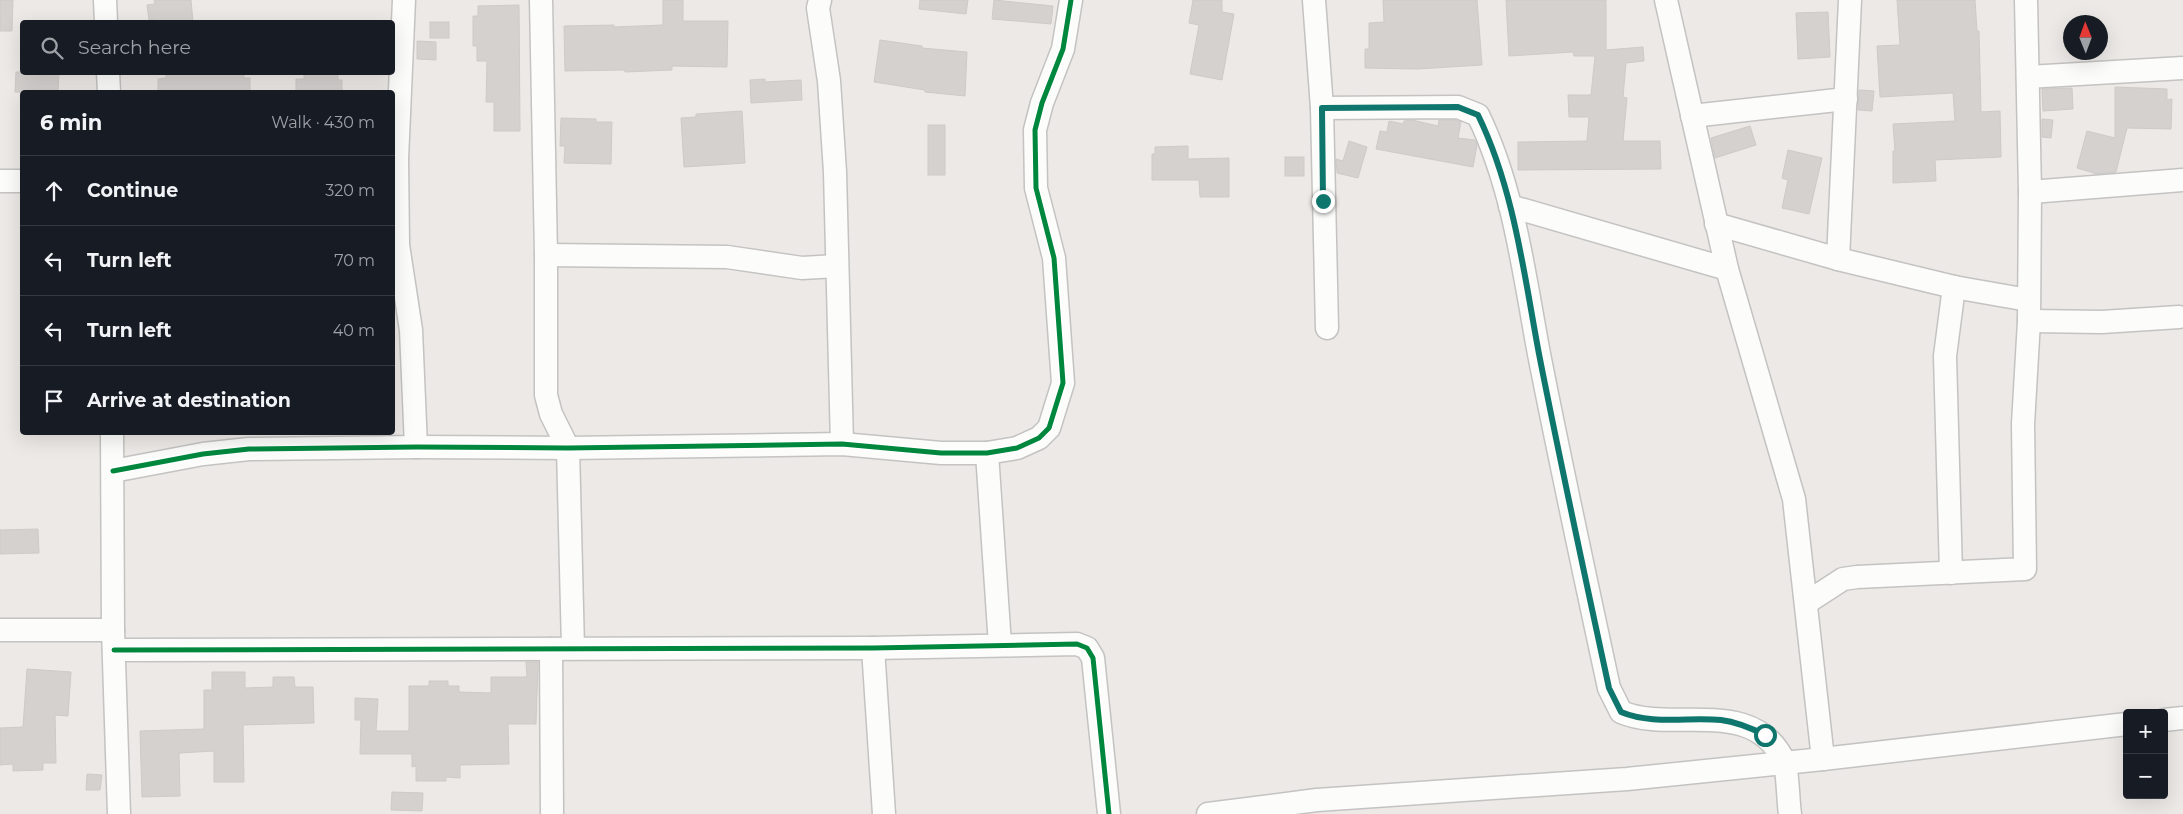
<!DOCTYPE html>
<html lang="en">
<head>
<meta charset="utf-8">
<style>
  body { margin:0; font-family:Montserrat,sans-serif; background:#20242c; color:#f1f3f6 }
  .controls { position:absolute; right:15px; bottom:15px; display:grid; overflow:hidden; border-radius:5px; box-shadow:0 5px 20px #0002 }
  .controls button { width:45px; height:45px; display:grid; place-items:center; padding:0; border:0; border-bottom:1px solid #363941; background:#171b24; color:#f1f3f6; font:25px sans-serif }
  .compass { position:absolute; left:2063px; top:15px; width:45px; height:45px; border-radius:50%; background:#171b24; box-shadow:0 5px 20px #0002; rotate:359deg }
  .stop { position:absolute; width:15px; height:15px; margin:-11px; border:4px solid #0f766e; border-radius:50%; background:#fff }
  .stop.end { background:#0f766e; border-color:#fff; box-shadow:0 1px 5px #0008 }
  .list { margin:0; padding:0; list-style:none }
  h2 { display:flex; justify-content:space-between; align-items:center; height:65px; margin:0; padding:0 20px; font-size:21px }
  h2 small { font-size:16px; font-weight:400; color:#9ea1a6 }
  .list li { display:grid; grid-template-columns:32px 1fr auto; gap:15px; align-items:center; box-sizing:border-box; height:70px; padding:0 20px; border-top:1px solid #363941 }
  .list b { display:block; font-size:19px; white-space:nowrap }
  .list em { font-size:16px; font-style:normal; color:#9ea1a6 }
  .icon { flex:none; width:28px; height:28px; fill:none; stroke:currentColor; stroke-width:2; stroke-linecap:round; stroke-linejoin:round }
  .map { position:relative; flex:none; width:2183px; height:814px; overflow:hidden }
  .search { position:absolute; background:#171b24; box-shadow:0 5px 20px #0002; left:20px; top:20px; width:375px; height:55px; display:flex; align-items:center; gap:12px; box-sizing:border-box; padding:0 18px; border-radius:5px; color:#9ea1a6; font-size:19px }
  .panel { position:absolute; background:#171b24; box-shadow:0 5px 20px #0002; left:20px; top:90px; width:375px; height:345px; border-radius:5px }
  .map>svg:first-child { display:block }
  .building { fill:#d4d1cf; stroke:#cfcac7 }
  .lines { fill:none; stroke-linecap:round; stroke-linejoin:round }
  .minor-casing { stroke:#c4c3c2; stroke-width:25 }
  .minor { stroke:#fcfcfb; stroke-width:22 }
  .cycleway-casing { stroke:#fff; stroke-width:8 }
  .cycleway { stroke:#00873e; stroke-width:5 }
  .route { stroke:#0f766e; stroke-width:6 }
</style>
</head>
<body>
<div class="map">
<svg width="2183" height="814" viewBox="0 0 2183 814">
  <rect width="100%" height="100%" fill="#ece9e6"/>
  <g class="building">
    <polygon points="0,0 13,0 12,31 0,31"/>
    <polygon points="154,0 191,0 193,22 157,22 156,19 149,20 147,5 155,4"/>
    <polygon points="663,0 683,0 683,21 728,21 727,67 672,66 672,70 625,72 625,70 565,71 564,26 614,25 614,27 663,25"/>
    <polygon points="920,0 968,0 966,14 919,9"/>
    <polygon points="994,0 1053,6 1051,24 992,19"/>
    <polygon points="1193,0 1222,0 1222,12 1234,14 1222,80 1190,74 1199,25 1189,23"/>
    <polygon points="1383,0 1477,0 1482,65 1417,69 1365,68 1365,49 1369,49 1369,23 1384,22"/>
    <polygon points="1506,0 1606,0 1606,50 1643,47 1644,61 1626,63 1623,97 1627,98 1623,141 1660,141 1661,169 1518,170 1518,142 1587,141 1589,117 1569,117 1568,95 1591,95 1595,56 1574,56 1573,52 1509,56"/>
    <polygon points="1897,0 1975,0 1977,31 1979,31 1981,112 2000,111 2001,157 1935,160 1936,181 1893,183 1893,151 1895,151 1893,124 1955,121 1953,93 1880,97 1877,46 1900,45"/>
    <polygon points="519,5 520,131 494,131 494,102 486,102 487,61 477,61 477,46 473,46 473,16 478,16 478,6"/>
    <polygon points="1828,12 1830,57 1798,59 1796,13"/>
    <rect x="430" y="22" width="19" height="16"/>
    <polygon points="880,40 922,46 922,48 967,52 965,96 925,92 925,90 874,82"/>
    <polygon points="417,41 436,42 436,60 417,59"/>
    <polygon points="16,72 59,72 58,92 15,92"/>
    <polygon points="166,72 244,72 244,78 250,78 250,92 158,92 158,79 166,78"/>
    <polygon points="304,72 338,72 338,80 342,80 342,92 296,92 296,79 304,79"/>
    <polygon points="765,79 765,82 801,80 802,100 751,103 750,80"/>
    <polygon points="2115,87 2167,89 2167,100 2172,99 2171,129 2127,128 2116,172 2097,174 2077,168 2087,131 2115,138"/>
    <polygon points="2072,88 2073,109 2043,111 2042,89"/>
    <polygon points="1859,90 1874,91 1872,111 1858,110"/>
    <polygon points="742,111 745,163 684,167 681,118 696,117 696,114"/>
    <polygon points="561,118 596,119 596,122 612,122 611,164 564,163 565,146 560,146"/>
    <polygon points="2042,119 2053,120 2051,138 2042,137"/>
    <polygon points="1412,120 1438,126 1439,120 1455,120 1461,122 1458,138 1475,140 1477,145 1473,167 1376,149 1380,131 1387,132 1389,121 1403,124 1404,121"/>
    <rect x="928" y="125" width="17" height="50"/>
    <polygon points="1750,126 1756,145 1715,158 1711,138"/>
    <polygon points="1349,141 1367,147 1358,178 1337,173 1336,159 1343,161"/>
    <polygon points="1188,146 1188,159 1229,158 1229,197 1200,197 1199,180 1152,180 1152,154 1155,154 1155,147"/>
    <polygon points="1788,150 1822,158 1809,214 1782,208 1788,180 1782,178"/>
    <rect x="1285" y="157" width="19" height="19"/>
    <polygon points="38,529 39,553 0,554 0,530"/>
    <polygon points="526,662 538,662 536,724 508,724 509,764 460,765 460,778 446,777 446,781 416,781 416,766 412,767 412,754 360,754 361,720 355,720 355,698 378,699 376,731 409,731 409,686 429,686 429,681 448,681 448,686 459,686 459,692 491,693 491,677 527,677"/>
    <polygon points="27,669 71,672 68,716 55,715 56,763 43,763 43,770 13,771 13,764 0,765 0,728 23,727"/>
    <polygon points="212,672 245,672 245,688 273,687 273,677 294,677 295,687 313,687 314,723 243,725 244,782 214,782 214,751 179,753 180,796 142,797 140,731 204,729 204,690 212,690"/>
    <polygon points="87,774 102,775 100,790 86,790"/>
    <polygon points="392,792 423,793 422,811 391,810"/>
  </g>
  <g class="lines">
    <defs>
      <g id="minor">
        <polyline points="105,0 106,22"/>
        <polyline points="404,0 397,159 398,245 411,330 416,447"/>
        <polyline points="541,0 546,255 546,395 551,414 568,448 573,648"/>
        <polyline points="820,0 818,8 829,81 835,172 842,444"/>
        <polyline points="1314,0 1322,108 1327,328"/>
        <polyline points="1666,0 1727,269 1794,499 1823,759"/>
        <polyline points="108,72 109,92"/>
        <polyline points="2028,77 2183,68"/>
        <path d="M1322,108L1458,107L1478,115C1514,189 1524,274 1539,354C1561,466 1585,577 1609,688L1621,712C1673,734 1752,695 1784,761C1788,771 1788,802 1790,814"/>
        <polyline points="1692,116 1846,99"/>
        <polyline points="0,181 22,181"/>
        <polyline points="2030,192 2183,180"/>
        <polyline points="1510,206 1727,269"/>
        <polyline points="1716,224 1838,259 1954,287 2028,300"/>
        <polyline points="546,255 727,257 802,268 837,266"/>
        <polyline points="1838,259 1850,0"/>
        <polyline points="2029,321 2102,322 2179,317"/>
        <polyline points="112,432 113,630 119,814"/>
        <polyline points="987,453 1000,645"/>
        <polyline points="113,471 203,454 249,449 416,447 568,448 842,444 941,453 987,453 1017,448 1039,438 1049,428 1063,383 1054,258 1036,188 1035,130 1042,103 1063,49 1071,0"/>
        <polyline points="1951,573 1945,356 1954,287"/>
        <polyline points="1806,603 1843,579 1857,577 2025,569 2023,424 2029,321 2030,192 2026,0"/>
        <polyline points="0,630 113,630"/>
        <polyline points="873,648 884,814"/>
        <polyline points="551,649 552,814"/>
        <polyline points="114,650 873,648 1077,644 1087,648 1093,658 1109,814"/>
        <polyline points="2164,720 2183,718"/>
        <polyline points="1208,814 1317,800 1627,779 1823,759 2127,724"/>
      </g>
    </defs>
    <use href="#minor" class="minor-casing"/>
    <use href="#minor" class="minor"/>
    <defs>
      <g id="cycleway">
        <polyline points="113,471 203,454 249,449 416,447 568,448 842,444 941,453 987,453 1017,448 1039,438 1049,428 1063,383 1054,258 1036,188 1035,130 1042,103 1063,49 1071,0"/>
        <polyline points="114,650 873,648 1077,644 1087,648 1093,658 1109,814"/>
      </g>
    </defs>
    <use href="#cycleway" class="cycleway-casing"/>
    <use href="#cycleway" class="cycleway"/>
  </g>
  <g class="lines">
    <path class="route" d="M1323,201L1322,108L1458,107L1478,115C1514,189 1524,274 1539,354C1561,466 1585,577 1609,688L1621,712C1652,725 1688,717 1721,720C1737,722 1751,728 1765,735"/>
  </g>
</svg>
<div class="controls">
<button>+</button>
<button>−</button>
</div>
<svg class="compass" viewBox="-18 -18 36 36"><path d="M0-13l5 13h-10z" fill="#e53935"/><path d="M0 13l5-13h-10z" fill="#9ea1a6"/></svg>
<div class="stop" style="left:1765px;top:735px"></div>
<div class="stop end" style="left:1323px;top:201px"></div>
<div class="search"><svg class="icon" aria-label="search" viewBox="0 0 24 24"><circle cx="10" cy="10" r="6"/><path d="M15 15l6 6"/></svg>Search here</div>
<section class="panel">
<h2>6 min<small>Walk · 430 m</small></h2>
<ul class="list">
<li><svg class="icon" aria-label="ahead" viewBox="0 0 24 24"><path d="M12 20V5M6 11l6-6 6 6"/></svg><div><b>Continue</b></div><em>320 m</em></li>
<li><svg class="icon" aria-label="left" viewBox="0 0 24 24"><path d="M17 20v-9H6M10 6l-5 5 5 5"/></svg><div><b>Turn left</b></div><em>70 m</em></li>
<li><svg class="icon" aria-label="left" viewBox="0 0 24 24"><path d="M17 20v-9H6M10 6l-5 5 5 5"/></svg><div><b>Turn left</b></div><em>40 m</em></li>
<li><svg class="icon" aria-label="arrive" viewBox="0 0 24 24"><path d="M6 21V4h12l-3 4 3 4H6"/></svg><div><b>Arrive at destination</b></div></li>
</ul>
</section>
</div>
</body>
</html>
